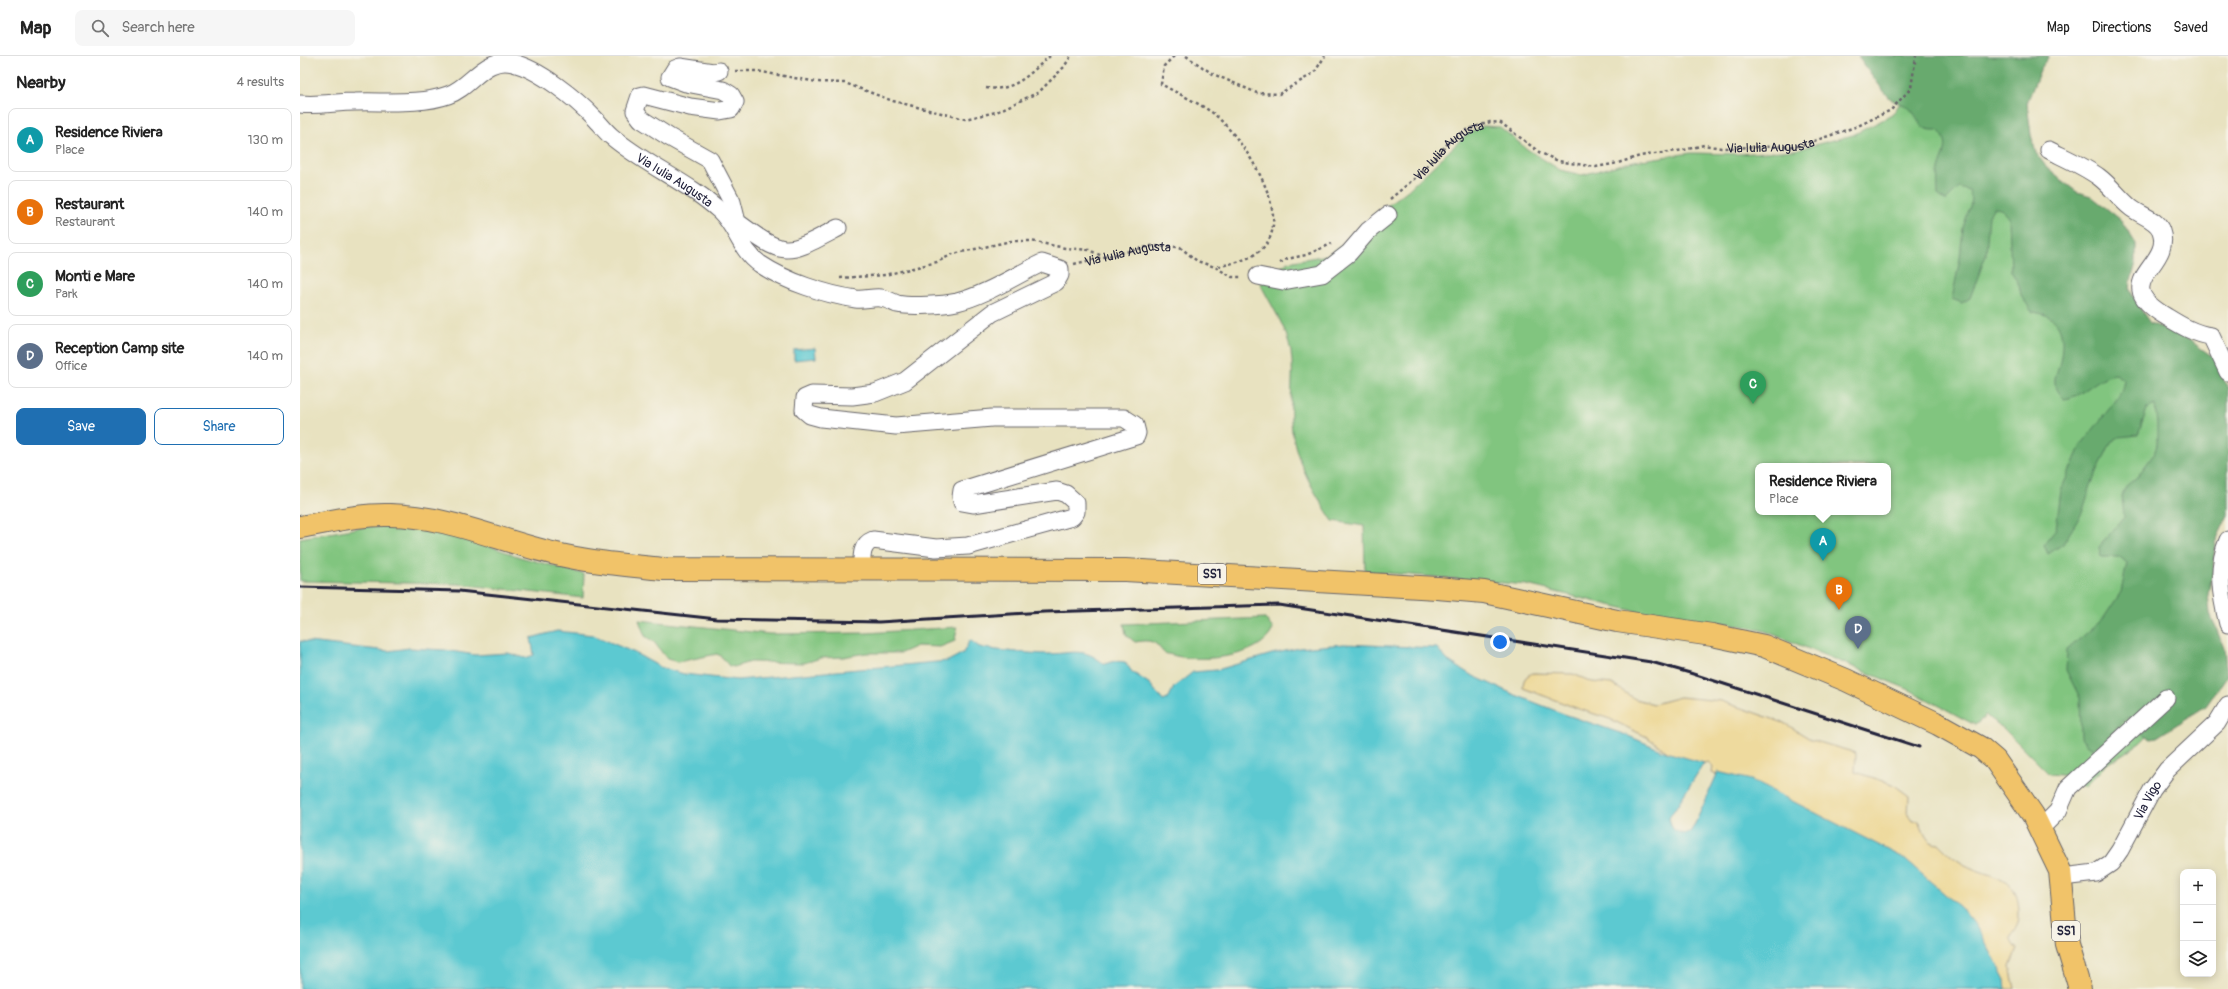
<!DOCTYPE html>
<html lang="en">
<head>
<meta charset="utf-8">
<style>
  body { margin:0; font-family:Pangolin,sans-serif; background:#f6f6f6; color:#222 }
  .controls { position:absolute; right:12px; bottom:12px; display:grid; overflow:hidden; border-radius:8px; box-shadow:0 2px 10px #0003 }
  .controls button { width:36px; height:36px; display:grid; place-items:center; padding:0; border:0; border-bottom:1px solid #e0e0e0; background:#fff; color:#222; font:20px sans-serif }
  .you { position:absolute; left:1200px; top:586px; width:14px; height:14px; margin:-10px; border:3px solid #fff; border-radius:50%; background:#1a73e8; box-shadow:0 0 0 6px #1a73e833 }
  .badge { display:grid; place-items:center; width:26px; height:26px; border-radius:50%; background:#1f6fb2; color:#fff; font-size:13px; font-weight:700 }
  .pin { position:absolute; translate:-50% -33px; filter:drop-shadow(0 1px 2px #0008) }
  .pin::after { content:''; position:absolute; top:21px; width:14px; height:12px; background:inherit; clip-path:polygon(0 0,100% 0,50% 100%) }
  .popup { position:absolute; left:1455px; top:407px; width:136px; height:52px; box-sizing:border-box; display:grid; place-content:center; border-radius:8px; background:#fff; filter:drop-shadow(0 1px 3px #0005); font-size:13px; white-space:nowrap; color:#767676 }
  .popup b { font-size:15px; color:#222 }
  .popup::after { content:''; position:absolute; left:50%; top:100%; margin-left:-8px; border:8px solid transparent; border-top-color:#fff }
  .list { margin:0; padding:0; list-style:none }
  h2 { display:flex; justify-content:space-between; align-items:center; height:52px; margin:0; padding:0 16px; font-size:17px }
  h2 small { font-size:13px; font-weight:400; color:#767676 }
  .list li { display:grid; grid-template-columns:26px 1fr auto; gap:12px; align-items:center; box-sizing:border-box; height:64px; margin:0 8px 8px; padding:0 8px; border:1px solid #e0e0e0; border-radius:8px }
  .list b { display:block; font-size:15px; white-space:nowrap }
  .list p { margin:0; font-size:13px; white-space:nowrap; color:#767676 }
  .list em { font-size:13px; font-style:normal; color:#767676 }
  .actions { display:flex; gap:8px; padding:12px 16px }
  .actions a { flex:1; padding:9px 0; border:1px solid #1f6fb2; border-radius:8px; text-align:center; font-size:14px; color:#1f6fb2 }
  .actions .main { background:#1f6fb2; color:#fff }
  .icon { flex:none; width:22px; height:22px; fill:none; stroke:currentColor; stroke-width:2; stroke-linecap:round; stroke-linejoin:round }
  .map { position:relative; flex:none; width:1928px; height:933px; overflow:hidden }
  header { display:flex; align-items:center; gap:24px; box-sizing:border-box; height:56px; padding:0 20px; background:#fff; border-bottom:1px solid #e0e0e0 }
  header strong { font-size:19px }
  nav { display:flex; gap:22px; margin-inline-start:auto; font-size:14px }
  .search { width:280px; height:36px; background:#f6f6f6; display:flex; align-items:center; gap:10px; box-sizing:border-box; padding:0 14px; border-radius:8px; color:#767676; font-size:15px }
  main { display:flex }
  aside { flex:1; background:#fff }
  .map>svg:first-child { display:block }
  .green { fill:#81c57f; stroke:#52745d; fill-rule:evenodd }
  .forest { fill:#68aa6e; stroke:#456654 }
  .sand { fill:#eeda9e; stroke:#887e6c }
  .water { fill:#5cc9d1; stroke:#3f7686 }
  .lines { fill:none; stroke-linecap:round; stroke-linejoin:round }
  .minor-casing { stroke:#67656a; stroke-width:19 }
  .major-casing { stroke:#67656a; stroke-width:24 }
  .path { stroke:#67656a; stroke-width:2.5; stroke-dasharray:3 3; stroke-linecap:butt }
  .minor { stroke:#fff; stroke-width:17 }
  .major { stroke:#f1c369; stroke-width:22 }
  .rail { stroke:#22223b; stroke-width:3 }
  .labels { text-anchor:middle; stroke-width:4; stroke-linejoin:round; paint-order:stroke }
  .shield { fill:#f7f3e8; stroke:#62616f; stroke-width:1 }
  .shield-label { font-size:12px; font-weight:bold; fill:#22223b }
  .street-label { font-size:13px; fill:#22223b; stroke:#f7f3e8 }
</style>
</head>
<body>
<header>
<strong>Map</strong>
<div class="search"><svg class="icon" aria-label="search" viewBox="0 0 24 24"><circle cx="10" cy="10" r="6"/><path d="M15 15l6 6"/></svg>Search here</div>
<nav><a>Map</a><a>Directions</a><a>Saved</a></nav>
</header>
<main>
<aside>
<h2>Nearby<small>4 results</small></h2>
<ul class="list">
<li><span class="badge" style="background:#0f9aa8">A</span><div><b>Residence Riviera</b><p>Place</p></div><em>130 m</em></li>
<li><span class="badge" style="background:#e8710a">B</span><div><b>Restaurant</b><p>Restaurant</p></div><em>140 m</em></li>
<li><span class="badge" style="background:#2e9e5b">C</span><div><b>Monti e Mare</b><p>Park</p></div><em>140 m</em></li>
<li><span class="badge" style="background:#5c6f8a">D</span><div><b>Reception Camp site</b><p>Office</p></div><em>140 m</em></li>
</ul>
<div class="actions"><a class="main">Save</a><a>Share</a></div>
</aside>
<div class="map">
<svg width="1928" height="933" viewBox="0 0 1928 933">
  <rect width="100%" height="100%" fill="#f7f3e8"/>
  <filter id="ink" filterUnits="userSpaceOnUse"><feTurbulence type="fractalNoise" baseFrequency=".025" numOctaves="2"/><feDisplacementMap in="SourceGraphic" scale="8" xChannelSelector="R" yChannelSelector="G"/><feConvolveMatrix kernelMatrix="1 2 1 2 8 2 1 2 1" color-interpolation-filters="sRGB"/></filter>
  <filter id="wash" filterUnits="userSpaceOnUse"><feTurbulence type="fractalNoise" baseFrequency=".012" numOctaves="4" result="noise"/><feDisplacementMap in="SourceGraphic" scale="16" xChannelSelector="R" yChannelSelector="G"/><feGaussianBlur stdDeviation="0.9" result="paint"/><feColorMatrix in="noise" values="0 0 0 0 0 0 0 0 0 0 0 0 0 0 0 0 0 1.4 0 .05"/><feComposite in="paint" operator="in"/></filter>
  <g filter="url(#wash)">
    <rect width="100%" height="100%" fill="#e8e2c0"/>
    <g class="green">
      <path d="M1611,40L1727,93L1849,276L1893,295L1882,645L1840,687L1807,708L1784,731L1771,720L1749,718L1703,672L1686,660L1675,669L1610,634L1465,575L1433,568L1351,559L1227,529L1065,515L1064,470L1033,465C1015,438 997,408 992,375C988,349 995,321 991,296C987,271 970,248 960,227L988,206L1027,199L1053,182L1083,153L1108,134L1166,79L1184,70L1200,71L1227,93L1260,114L1282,119L1334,105L1391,97L1439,98L1495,94L1553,79L1592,59L1600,47ZM1458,410H1588V456H1458Z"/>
      <polygon points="76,469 100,469 156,478 220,501 284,518 283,542 159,528 0,525 0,482"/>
      <path d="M965,562L973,573C961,602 903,606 876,600C873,599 867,598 864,597C862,595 860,592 858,590C852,583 843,585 835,586L826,579L824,568Z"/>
      <polygon points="339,564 470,578 567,577 657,571 655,585 640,591 617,590 601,597 566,597 543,601 521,602 504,607 450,606 434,611 429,610 422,601 417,598 378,606 367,603 354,586 345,580"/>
    </g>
    <path class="forest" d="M1558,0H1749L1740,14L1727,47L1731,79L1736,97L1747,112L1761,124L1777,136L1791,140L1821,164L1836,188V207L1831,225L1830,234L1839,251L1850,267L1885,281L1916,303L1928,333V459L1915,487L1913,515L1908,538L1910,557L1924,592L1927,620L1906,650L1857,681L1850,682L1842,677L1830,661C1817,666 1813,676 1806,688L1797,692L1787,690L1781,682L1780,642L1766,614L1767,594L1803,563L1821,536L1827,507L1820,501H1801L1799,491L1824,461L1822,440L1826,430L1837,421L1854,398L1857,389V368L1855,349L1847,353L1838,379L1819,381L1811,386L1791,429L1782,457L1763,488L1748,498L1744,489L1756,473L1761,434L1781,389L1817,343L1822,334L1824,324L1815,318C1795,321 1784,341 1764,343C1760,338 1756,333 1755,327C1754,320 1759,312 1760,306C1765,280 1763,259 1732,256L1721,239L1719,229L1711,215L1709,162L1703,154L1694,151L1689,159L1686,199L1670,242L1662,247L1652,243L1660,202L1663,172L1672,144L1669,135L1659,132L1646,145L1638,139C1638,133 1637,125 1638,119C1640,101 1654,90 1638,74C1618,75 1622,66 1611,54C1606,48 1599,48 1592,44C1585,39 1565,9 1558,0Z"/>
    <path class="sand" d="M1233,617L1273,618L1292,626L1312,628L1335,643L1354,648L1380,641L1421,645L1484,667L1512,684L1556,697L1555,716L1593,728L1609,740L1608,759L1612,765H1619C1624,776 1626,788 1639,788C1649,799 1661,808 1674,813C1686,818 1706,822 1714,834C1719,842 1720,858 1718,867C1714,879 1705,881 1717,893L1710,910L1715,933H1697L1424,722L1412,717L1413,710L1408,706L1397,709L1377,703L1347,681L1310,663L1279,653L1223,632C1223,624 1225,620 1233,617Z"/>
    <g class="water">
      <polygon points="515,292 516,302 494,304 494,294"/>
      <path d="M257,575L293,579L335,597L360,611L384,618L437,624L648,605L663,597L670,584C673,586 677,590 680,591C687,594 738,598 747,598C772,598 783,590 804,608L816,605L825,606L832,616L850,628L863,645L868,643L874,631L893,616L917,614L972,598L999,592L1044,588L1137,592L1147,604L1171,619L1213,638L1264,658L1326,679L1366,696L1404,707L1369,762L1372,773L1383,778L1390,776L1394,770L1418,716L1451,724L1602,801L1661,852L1673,866L1684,883L1705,924L1706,933H0V585L88,595L109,592L145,594L175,599L208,597L225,602L234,599L231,582Z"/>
    </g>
  </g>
  <g filter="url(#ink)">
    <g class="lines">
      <defs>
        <g id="minor">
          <path d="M419,15L413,16L380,11L375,13L370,21L386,27L423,34L431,39L435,46L431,53L420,55L390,51L344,39L340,40L335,55L341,63L369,81L410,104L432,146L437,166C486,202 485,200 538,172"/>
          <path id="s3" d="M0,48C19,50 36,46 55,46C85,45 120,49 148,39C172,31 184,0 213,7C239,13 276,43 294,62C300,68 305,75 311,80C345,109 388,126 420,155C437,171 440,194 460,208C487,226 524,238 556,243C564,244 573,241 581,242C587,243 592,246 597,248C611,251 643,249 657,246C686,239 714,220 742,207L760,213V219L756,226L692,257L605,325L575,337L552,340L512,339L505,342L504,354L510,359L521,362L596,370L692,362H824L835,369L837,377L836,380L662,434L661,441L662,446L673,448L757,435L766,438L776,447V456L772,461L668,490L636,492L573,484C560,489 562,502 562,515"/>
          <path d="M1749,94C1765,102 1784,110 1799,121C1811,130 1819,142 1830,151C1839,159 1857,163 1861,175C1874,211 1805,225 1867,261C1880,269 1895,278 1911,280L1928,316"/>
          <polyline points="958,220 983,225 1022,218 1049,197 1068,175 1088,159"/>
          <path d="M1928,484C1916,512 1921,540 1928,568"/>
          <polyline points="1740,773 1758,755 1768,732 1866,642"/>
          <path id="s4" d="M1762,821L1796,817L1811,807L1820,794L1852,734L1867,714L1917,667L1928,649"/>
        </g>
        <path id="major" d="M0,471C29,466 60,458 90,459C147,460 197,484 252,497C288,506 325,509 363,513L825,514L1137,532L1184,536L1317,565L1412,579L1464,590L1546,624L1638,668L1681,692L1695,704L1733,759L1760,815L1767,889L1780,933"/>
      </defs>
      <use href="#minor" class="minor-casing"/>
      <use href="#major" class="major-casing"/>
      <g class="path">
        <path d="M874,0L864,10L861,28C878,38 898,46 914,58C942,81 1001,166 958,196C946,205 930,208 915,211"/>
        <polyline points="886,0 913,18 957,37 979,38 1014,17 1025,0"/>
        <polyline points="435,15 456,15 517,26 545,27 593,45 665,63 696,56 739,36 764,11 771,0"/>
        <path d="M686,32C715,36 729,18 750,0"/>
        <path id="s1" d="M1090,143L1120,118L1151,84L1166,74L1190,66L1201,67L1239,96L1258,105L1296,111L1318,107L1340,100L1384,94L1404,89L1421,92L1499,90L1558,70L1591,54L1611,32L1616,0"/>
        <polyline points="980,207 987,203 1006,199 1031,188"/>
        <path id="s2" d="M774,208L851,190L880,191L897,205L915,211L932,221H942"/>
        <polyline points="540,222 585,219 637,206 653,198 711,185 731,185 765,192 789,194 802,200"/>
      </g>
      <use href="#minor" class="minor"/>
      <use href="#major" class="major"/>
      <polyline class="rail" points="0,531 159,535 417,563 579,566 744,556 979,549 1351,606 1390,617 1619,691"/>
    </g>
  </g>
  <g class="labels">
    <g class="shield">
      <rect x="898" y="508" width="28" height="20" rx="3"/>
      <rect x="1752" y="865" width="28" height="20" rx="3"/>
    </g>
    <g class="shield-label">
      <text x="912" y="522">SS1</text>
      <text x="1766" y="879">SS1</text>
    </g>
    <g class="street-label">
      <text dy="5" stroke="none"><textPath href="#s1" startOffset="424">Via Iulia Augusta</textPath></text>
      <text dy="5" stroke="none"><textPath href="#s1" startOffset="77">Via Iulia Augusta</textPath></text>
      <text dy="5" stroke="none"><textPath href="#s3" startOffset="425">Via Iulia Augusta</textPath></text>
      <text dy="5" stroke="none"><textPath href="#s2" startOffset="55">Via Iulia Augusta</textPath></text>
      <text dy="5" stroke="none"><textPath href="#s4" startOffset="125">Via Vigo</textPath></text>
    </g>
  </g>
</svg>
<div class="controls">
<button>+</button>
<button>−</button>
<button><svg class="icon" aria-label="layers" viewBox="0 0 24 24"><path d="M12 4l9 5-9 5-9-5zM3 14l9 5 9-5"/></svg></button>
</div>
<div class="you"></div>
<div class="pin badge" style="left:1523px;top:505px;background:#0f9aa8">A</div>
<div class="popup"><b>Residence Riviera</b>Place</div>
<div class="pin badge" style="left:1539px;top:554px;background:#e8710a">B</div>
<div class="pin badge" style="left:1453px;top:348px;background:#2e9e5b">C</div>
<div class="pin badge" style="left:1558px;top:593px;background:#5c6f8a">D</div>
</div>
</main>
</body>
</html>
